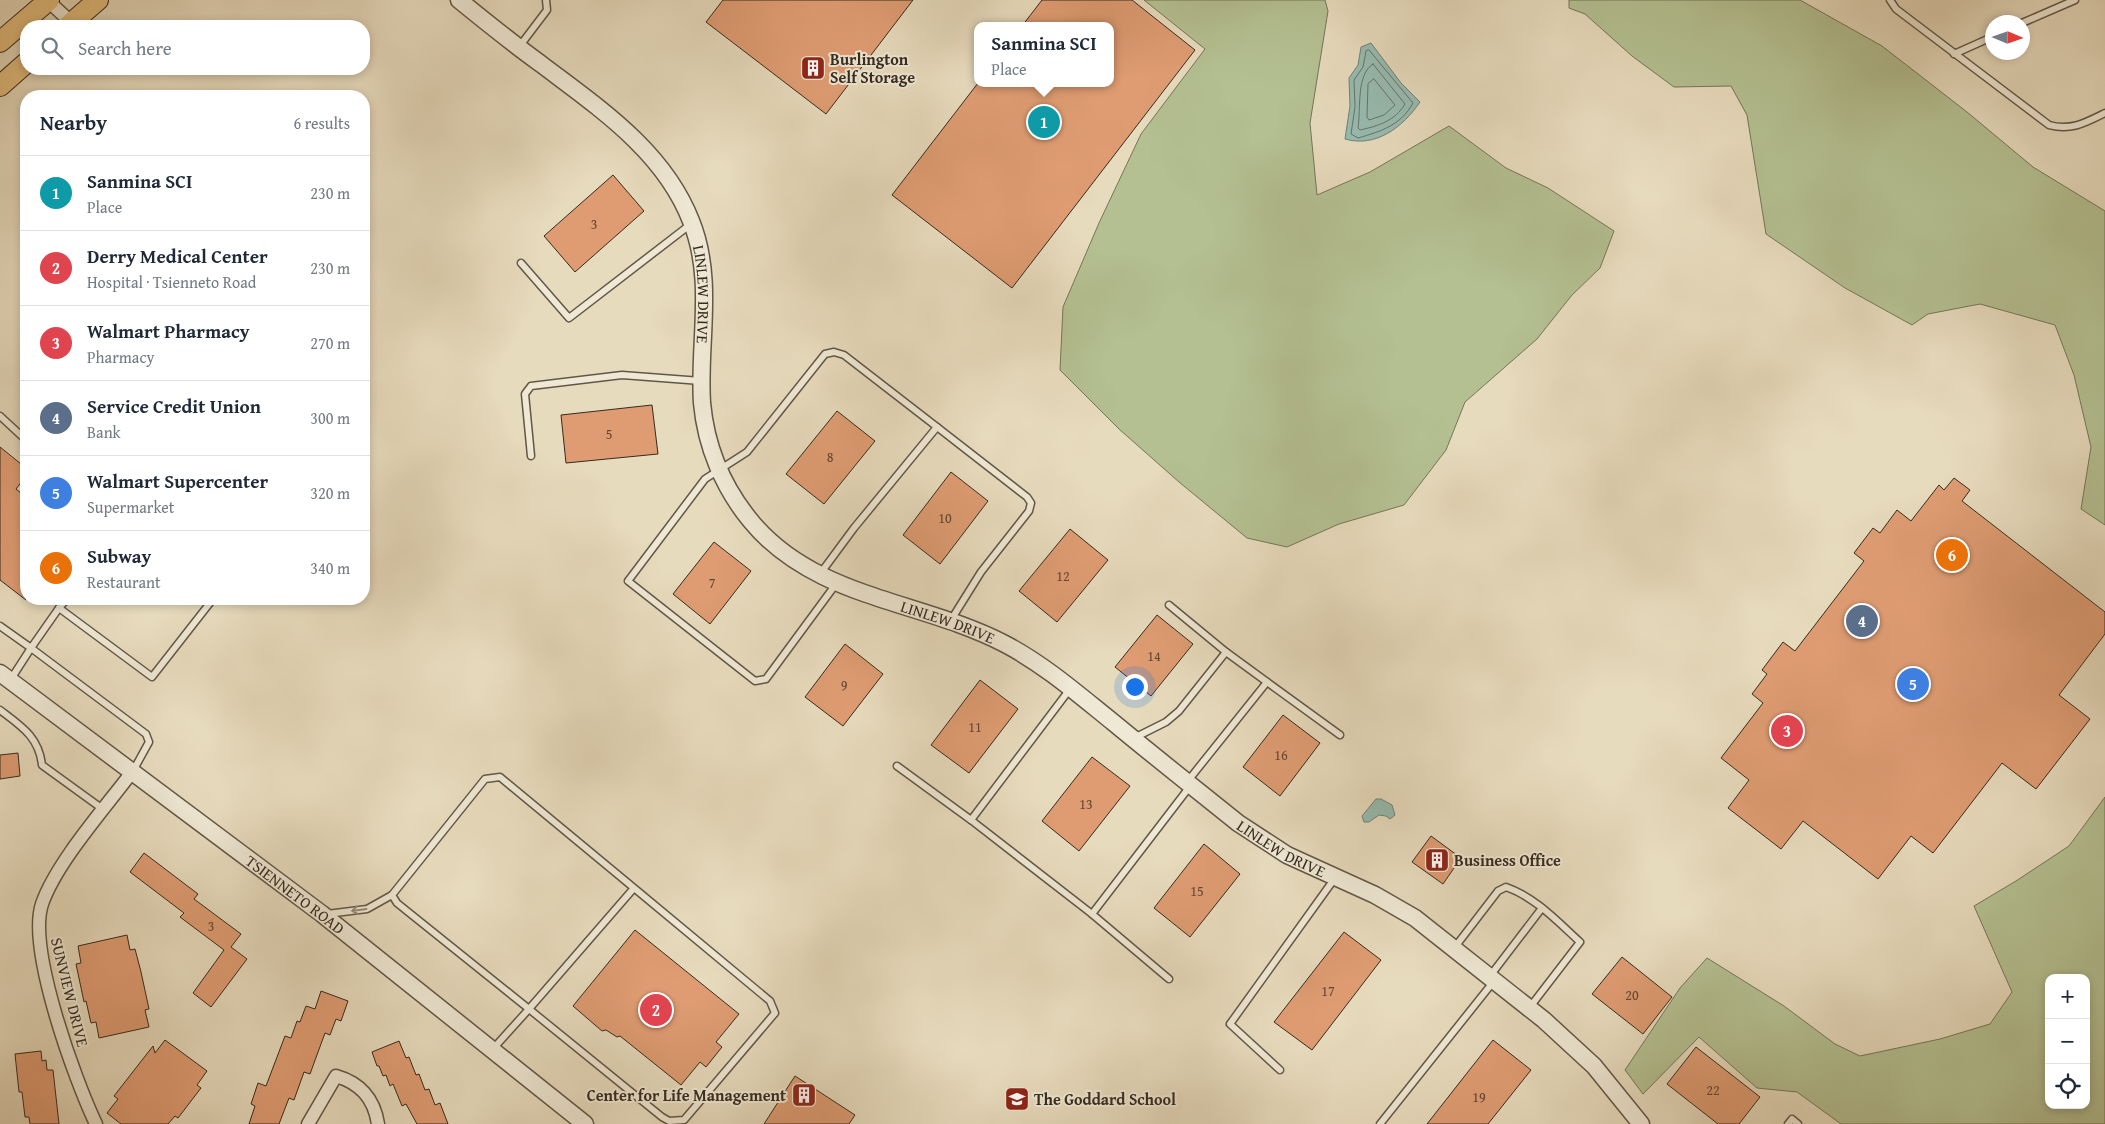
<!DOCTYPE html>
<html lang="en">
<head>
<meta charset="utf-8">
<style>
  body { margin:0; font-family:"Gentium Book Plus",serif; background:#f6f6f7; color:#1f2937 }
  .controls { position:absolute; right:15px; bottom:15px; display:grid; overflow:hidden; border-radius:10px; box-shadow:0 2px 8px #0003 }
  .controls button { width:45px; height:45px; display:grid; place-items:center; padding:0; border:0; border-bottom:1px solid #e0e1e3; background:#fff; color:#1f2937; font:25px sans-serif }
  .compass { position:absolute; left:1985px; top:15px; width:45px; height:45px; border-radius:50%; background:#fff; box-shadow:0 2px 8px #0003; rotate:92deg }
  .you { position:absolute; left:1134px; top:686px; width:18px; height:18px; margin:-12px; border:4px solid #fff; border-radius:50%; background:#1a73e8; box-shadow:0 0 0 8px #1a73e833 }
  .badge { display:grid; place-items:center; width:32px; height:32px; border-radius:50%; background:#ea580c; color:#fff; font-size:16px; font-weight:700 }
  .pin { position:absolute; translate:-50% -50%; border:2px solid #fff; box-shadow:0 1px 5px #0006 }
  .popup { position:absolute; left:974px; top:22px; width:140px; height:65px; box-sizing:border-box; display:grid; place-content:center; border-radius:10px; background:#fff; filter:drop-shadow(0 1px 4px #0005); font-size:16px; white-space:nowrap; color:#747a83 }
  .popup b { font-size:19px; color:#1f2937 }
  .popup::after { content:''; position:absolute; left:50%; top:100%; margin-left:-10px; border:10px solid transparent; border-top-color:#fff }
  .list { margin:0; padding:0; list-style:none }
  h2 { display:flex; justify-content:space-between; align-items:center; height:65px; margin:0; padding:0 20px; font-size:21px }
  h2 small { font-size:16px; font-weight:400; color:#747a83 }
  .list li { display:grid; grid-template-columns:32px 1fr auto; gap:15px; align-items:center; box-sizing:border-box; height:75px; padding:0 20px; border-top:1px solid #e0e1e3 }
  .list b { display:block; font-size:19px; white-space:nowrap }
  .list p { margin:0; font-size:16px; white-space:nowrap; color:#747a83 }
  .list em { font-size:16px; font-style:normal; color:#747a83 }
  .icon { flex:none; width:28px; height:28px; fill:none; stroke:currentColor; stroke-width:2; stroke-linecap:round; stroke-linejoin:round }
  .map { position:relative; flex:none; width:2105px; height:1124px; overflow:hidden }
  .search { position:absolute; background:#fff; box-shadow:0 2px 8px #0003; left:20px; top:20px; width:350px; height:55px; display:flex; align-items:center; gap:12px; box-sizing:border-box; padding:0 18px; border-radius:20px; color:#747a83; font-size:19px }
  .panel { position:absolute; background:#fff; box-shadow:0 2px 8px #0003; left:20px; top:90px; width:350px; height:515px; border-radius:20px }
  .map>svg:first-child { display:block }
  .green { fill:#b4c092; stroke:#747659; fill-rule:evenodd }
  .water { fill:#97bbb1; stroke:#708177 }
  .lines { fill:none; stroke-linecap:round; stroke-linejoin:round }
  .shore { stroke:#667368; stroke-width:1 }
  .building { fill:#df9c72; stroke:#352b20 }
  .service-casing { stroke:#625747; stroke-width:9 }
  .minor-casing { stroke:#625747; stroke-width:15 }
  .tertiary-casing { stroke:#625747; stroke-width:19 }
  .primary-casing { stroke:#352b20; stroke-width:22 }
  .service { stroke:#efe8d4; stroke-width:6 }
  .minor { stroke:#efe8d4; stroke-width:12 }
  .tertiary { stroke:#efe8d4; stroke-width:16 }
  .primary { stroke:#e4be7e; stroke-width:20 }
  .oneway { stroke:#928a7a }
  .labels { text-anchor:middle; stroke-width:4; stroke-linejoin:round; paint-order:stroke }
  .number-label { font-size:14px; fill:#604734 }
  .poi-label { font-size:16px; font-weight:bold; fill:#352b20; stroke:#efe8d4; text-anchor:start }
  .street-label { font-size:16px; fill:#352b20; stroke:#efe8d4 }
</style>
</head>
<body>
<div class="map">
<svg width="2105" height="1124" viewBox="0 0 2105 1124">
  <rect width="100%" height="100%" fill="#e7dbbd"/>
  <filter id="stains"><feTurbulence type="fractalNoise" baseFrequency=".004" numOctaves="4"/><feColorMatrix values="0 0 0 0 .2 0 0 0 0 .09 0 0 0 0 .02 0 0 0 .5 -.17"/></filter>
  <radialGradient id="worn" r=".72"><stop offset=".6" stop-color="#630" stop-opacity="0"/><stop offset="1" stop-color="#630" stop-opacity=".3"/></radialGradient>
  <g class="green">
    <polygon points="1144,0 1325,0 1328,11 1310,123 1317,195 1370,172 1449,126 1506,168 1548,188 1614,231 1600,268 1572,295 1537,339 1465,402 1446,450 1404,505 1339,524 1287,547 1247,538 1179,482 1119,429 1060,370 1063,307 1099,223 1141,134 1205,49"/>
    <polygon points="1569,0 1800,0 1882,46 1967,112 2033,167 2105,211 2105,525 2081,509 2091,447 2074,375 2055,325 1980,304 1928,314 1912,325 1845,288 1766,234 1747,115 1731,86 1674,87 1632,56 1585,14 1569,8"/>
    <path d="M2105,797V1124H1841L1797,1092L1757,1088L1699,1037L1643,1094L1625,1070L1680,988L1707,958L1784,1006L1835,1044L1860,1056L1940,1039L1990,1024L2012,992L1974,906L2016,881L2069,846ZM2049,978H2086V1105H2049Z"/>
  </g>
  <g class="water">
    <path d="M1371,43L1401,83L1420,102C1403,127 1376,148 1345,139L1350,106L1349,78L1358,65L1361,47Z"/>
    <polygon points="1376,799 1381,799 1392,805 1395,815 1390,819 1386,816 1379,815 1369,822 1364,822 1362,816"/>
  </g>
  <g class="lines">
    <g class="shore">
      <path d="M1369,50L1413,103C1401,125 1382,131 1358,138L1351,134L1355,107L1354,80L1363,67L1366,51Z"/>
      <path d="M1373,64L1405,104C1395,121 1378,126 1360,130L1358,128C1361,109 1356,74 1373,64Z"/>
      <polygon points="1374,79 1395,105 1384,115 1369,120 1367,117 1368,84"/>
    </g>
  </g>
  <g class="building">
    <polygon points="723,0 913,0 826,114 706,22"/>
    <polygon points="1042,0 1132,0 1195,50 1012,288 892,195 978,83 1110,83 1110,26 1022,26"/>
    <polygon points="613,175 644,211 575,272 544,236"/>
    <polygon points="652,405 658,454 566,463 561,415"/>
    <polygon points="837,411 875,441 824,504 786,474"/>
    <polygon points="0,447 26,468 26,476 16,489 26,497 26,600 0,580"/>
    <polygon points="951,472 988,501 940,564 903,535"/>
    <polygon points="1954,478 1970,490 1962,501 2105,612 2105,634 2059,695 2090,719 2036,789 2002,763 1933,853 1911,836 1878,879 1803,821 1781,849 1728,808 1749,780 1721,758 1763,703 1752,694 1767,674 1762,670 1783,642 1795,651 1864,561 1854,553 1873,528 1880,533 1897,510 1911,521 1939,485 1944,490"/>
    <polygon points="1070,529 1108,560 1057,622 1019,591"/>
    <polygon points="714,542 751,571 710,624 673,594"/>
    <polygon points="1157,615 1193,644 1151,696 1115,667"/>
    <polygon points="845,644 883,674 843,726 805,697"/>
    <polygon points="980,680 1018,709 969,773 931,745"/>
    <polygon points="1283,715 1320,743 1280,796 1243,767"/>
    <polygon points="18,753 20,776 0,779 0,755"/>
    <polygon points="1092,757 1130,786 1079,851 1042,821"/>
    <polygon points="1431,836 1461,858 1443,884 1412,862"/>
    <polygon points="1204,844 1240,874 1190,937 1154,908"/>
    <polygon points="144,853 198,894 194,899 241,934 231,947 247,959 211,1007 193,993 224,950 180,917 184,913 130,872"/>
    <polygon points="635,930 739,1014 716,1042 722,1047 706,1067 700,1062 681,1085 620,1036 617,1037 606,1030 602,1031 573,1006"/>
    <polygon points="1344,932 1381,960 1312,1050 1274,1022"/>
    <polygon points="127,935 130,950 135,949 141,972 149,1009 145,1010 149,1027 99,1038 96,1022 91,1023 86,1001 84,1002 76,964 81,963 78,946"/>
    <polygon points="1622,957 1672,997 1643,1034 1592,994"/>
    <polygon points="321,991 348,1001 341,1021 336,1019 330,1035 325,1033 310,1074 304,1072 294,1100 289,1098 279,1124 249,1124 255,1106 251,1104 258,1083 266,1086 285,1036 291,1038 297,1021 300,1022 306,1006 315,1009"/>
    <polygon points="165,1040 207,1071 197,1085 201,1088 178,1118 175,1116 168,1124 121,1124 107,1113 118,1099 114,1096 153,1046 155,1053"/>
    <polygon points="1493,1040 1531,1070 1488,1124 1427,1124"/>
    <polygon points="399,1041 406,1058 409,1057 416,1075 419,1074 425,1090 429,1089 435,1105 440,1103 448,1124 417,1124 406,1104 402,1106 393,1084 390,1086 386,1075 383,1076 379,1066 377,1066 372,1052"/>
    <polygon points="1696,1047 1760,1097 1739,1124 1718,1124 1667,1084"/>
    <polygon points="41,1051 42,1061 46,1060 47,1070 53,1070 59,1124 30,1124 29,1117 25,1117 22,1092 19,1092 15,1054"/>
    <polygon points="795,1076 855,1115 849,1124 764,1124"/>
  </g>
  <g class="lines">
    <defs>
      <g id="service">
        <path d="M1890,0L1896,9L2049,125C2071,131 2085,123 2105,113"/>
        <polyline points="2022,23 2075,0"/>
        <polyline points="519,47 547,10 546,0"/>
        <polyline points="1954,54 1992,37"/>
        <polyline points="521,263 569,318 691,224"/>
        <polyline points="0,416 26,440"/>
        <polyline points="937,427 1027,497 1031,503 1029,511 981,572 951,620"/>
        <polyline points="531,456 525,394 531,386 622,375 701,381"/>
        <polyline points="820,574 854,528 937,427 844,355 834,352 825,354 747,452 705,479 628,581 755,681 766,679 836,584"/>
        <polyline points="1169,605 1226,652"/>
        <polyline points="59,608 67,599"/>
        <polyline points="0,626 31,648 59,608 152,677 213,599"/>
        <polyline points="11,679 31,648 146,734 149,742 133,771"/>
        <polyline points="1267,682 1340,735"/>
        <polyline points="1070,689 971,820 1092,914 1191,785"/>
        <path d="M0,710C21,726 39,737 42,765L104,810"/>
        <polyline points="1134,738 1166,722 1179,711 1226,652 1267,682 1187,782"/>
        <polyline points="897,766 971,820"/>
        <polyline points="327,914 367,909 392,895"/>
        <polyline points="1092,914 1169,979"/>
        <path d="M1455,947L1498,891L1506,887C1535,897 1558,922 1580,942L1530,1007"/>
        <polyline points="1490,976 1542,908"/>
        <polyline points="492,1050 529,1009 397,903 392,895 485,779 500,777 634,888 529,1009 662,1117 669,1121 684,1120 775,1013 770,1001 634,888"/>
        <polyline points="1280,1070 1230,1024 1335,878"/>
        <polyline points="1380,1124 1494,981"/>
        <polyline points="1788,1124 1792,1119 1798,1124"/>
      </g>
      <g id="minor">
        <polyline points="47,0 72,23"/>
        <path d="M96,1124C75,1080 27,949 42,904C56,863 105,808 132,772"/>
        <path d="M308,1124L336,1076C360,1083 374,1098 378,1124"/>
      </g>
      <g id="tertiary">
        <path id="s1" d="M459,0C486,22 513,44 541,64C599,108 664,151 691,221C715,280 698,343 702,403C706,446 723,487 750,520C814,599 921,600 1005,644C1045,665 1079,695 1114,723C1155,757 1197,790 1238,823L1287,855L1375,895L1415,918L1544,1020L1594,1066L1641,1124"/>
        <path id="s2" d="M0,673L322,914L585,1124"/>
      </g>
      <g id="primary">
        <polyline points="68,26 98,0"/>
        <polyline points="0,42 49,0"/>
        <polyline points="0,86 26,63"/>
      </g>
    </defs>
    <use href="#service" class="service-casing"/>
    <use href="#minor" class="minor-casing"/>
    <use href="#tertiary" class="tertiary-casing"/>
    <use href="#primary" class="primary-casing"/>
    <use href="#service" class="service"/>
    <use href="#minor" class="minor"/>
    <use href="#tertiary" class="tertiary"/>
    <use href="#primary" class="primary"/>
  </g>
  <defs><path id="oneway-shaft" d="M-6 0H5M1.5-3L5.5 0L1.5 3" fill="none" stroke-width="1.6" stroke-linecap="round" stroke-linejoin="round" transform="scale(1.25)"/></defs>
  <use class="oneway" href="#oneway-shaft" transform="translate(359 910) rotate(172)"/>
  <defs>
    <symbol id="building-square" viewBox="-11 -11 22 22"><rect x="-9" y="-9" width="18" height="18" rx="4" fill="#8f2418" stroke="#efe8d4"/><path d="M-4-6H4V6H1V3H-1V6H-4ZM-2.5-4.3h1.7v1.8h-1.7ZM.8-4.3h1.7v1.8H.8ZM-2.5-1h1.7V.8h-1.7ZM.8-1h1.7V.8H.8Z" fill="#fff"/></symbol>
    <symbol id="school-square" viewBox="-11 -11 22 22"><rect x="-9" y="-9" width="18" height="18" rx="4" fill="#8f2418" stroke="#efe8d4"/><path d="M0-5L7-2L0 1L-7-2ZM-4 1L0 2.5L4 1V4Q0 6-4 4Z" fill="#fff"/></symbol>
  </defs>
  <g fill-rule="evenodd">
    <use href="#building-square" x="799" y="54" width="28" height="28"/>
    <use href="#building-square" x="1423" y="846" width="28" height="28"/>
    <use href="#building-square" x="790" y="1081" width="28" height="28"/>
    <use href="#school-square" x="1003" y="1085" width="28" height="28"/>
  </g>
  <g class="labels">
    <g class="number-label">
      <text x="594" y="229">3</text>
      <text x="609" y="439">5</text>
      <text x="830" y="462">8</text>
      <text x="945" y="523">10</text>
      <text x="1063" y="581">12</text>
      <text x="712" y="588">7</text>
      <text x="1154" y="661">14</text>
      <text x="844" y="690">9</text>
      <text x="975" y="732">11</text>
      <text x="1281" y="760">16</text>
      <text x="1086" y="809">13</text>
      <text x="1197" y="896">15</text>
      <text x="211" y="931">3</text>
      <text x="1328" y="996">17</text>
      <text x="1632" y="1000">20</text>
      <text x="1713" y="1095">22</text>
      <text x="1479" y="1102">19</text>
    </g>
    <g class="poi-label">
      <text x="830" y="65">Burlington<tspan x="830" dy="18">Self Storage</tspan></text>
      <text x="1454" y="866">Business Office</text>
      <text x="786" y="1101" text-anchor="end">Center for Life Management</text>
      <text x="1034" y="1105">The Goddard School</text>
    </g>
    <g class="street-label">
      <text dy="6" stroke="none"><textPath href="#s1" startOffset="399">LINLEW DRIVE</textPath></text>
      <text dy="6" stroke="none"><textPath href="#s1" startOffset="862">LINLEW DRIVE</textPath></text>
      <text dy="6" stroke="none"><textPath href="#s1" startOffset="1268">LINLEW DRIVE</textPath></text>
      <text dy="6" stroke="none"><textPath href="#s2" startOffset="369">TSIENNETO ROAD</textPath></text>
      <text transform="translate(70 992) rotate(76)" y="6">SUNVIEW DRIVE</text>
    </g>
  </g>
  <rect width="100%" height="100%" filter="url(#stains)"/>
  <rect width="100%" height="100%" fill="url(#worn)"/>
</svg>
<div class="controls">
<button>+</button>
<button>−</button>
<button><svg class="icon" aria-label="locate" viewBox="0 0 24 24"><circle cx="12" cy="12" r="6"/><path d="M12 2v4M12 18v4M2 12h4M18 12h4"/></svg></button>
</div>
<svg class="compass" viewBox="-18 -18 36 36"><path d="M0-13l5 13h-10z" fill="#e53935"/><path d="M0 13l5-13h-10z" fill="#747a83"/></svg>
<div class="you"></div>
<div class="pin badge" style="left:1044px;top:122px;background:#0f9aa8">1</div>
<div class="popup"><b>Sanmina SCI</b>Place</div>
<div class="pin badge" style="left:656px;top:1010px;background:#e0444e">2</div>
<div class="pin badge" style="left:1787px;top:731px;background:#e0444e">3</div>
<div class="pin badge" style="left:1862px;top:621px;background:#5c6f8a">4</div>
<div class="pin badge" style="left:1913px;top:684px;background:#3f7fe0">5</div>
<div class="pin badge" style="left:1952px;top:555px;background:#e8710a">6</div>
<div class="search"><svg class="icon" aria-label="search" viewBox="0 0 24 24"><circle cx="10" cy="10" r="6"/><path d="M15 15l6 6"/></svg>Search here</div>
<section class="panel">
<h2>Nearby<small>6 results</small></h2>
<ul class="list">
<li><span class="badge" style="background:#0f9aa8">1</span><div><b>Sanmina SCI</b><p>Place</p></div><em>230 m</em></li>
<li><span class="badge" style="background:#e0444e">2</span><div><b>Derry Medical Center</b><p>Hospital · Tsienneto Road</p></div><em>230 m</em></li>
<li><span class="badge" style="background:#e0444e">3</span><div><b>Walmart Pharmacy</b><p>Pharmacy</p></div><em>270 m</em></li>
<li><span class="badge" style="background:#5c6f8a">4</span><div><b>Service Credit Union</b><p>Bank</p></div><em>300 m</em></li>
<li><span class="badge" style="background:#3f7fe0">5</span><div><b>Walmart Supercenter</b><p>Supermarket</p></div><em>320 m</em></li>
<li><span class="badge" style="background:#e8710a">6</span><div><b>Subway</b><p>Restaurant</p></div><em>340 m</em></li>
</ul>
</section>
</div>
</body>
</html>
